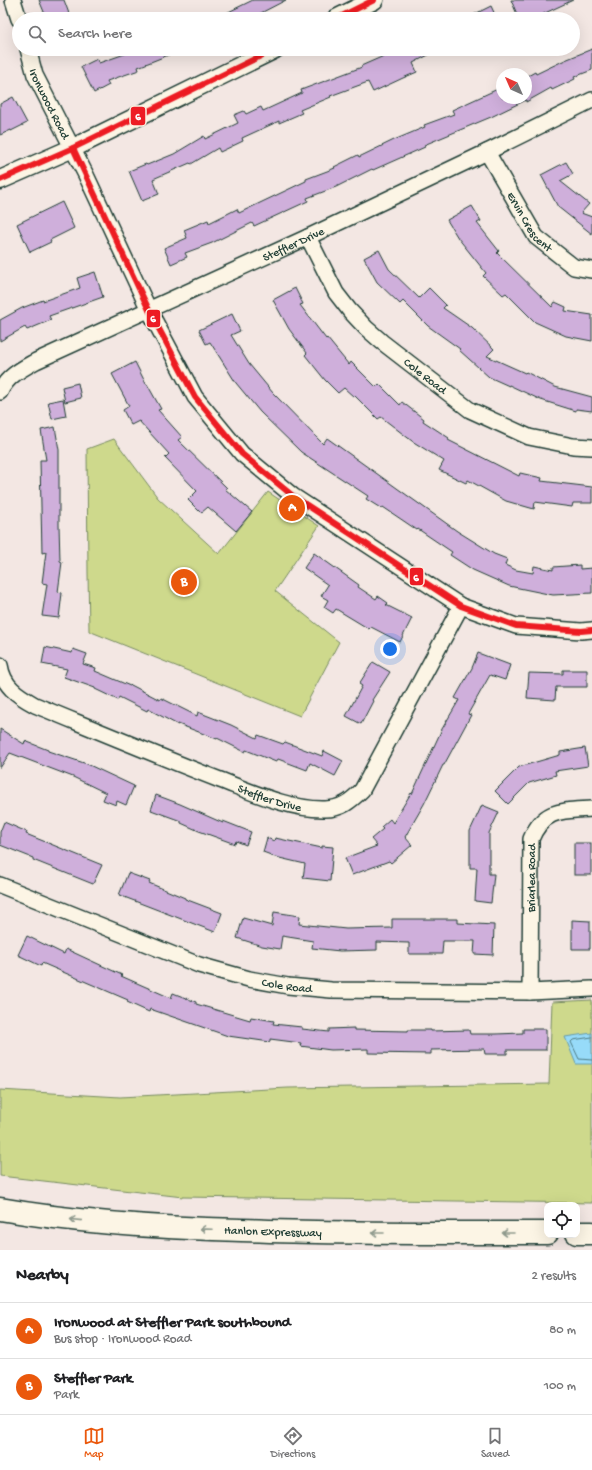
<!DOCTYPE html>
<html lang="en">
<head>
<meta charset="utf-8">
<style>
  body { margin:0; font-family:"Gochi Hand",sans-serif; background:#f2f2f2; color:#202124 }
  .controls { position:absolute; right:12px; bottom:12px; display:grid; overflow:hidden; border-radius:8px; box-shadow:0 4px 16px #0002 }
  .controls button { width:36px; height:36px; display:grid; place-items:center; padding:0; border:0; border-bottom:1px solid #e0e0e0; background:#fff; color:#202124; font:20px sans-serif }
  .compass { position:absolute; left:496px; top:68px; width:36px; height:36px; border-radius:50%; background:#fff; box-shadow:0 4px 16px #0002; rotate:315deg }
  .you { position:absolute; left:390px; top:649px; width:14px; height:14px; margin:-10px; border:3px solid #fff; border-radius:50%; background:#1a73e8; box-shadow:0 0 0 6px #1a73e833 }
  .badge { display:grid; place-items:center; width:26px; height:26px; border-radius:50%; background:#ea580c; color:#fff; font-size:13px; font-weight:700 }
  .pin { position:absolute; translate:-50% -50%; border:2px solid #fff; box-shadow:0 1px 4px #0006 }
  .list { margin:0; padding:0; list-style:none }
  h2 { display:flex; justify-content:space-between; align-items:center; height:52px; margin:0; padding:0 16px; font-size:17px }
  h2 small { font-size:13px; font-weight:400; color:#757577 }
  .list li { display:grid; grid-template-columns:26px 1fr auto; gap:12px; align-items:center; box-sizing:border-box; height:56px; padding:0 16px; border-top:1px solid #e0e0e0 }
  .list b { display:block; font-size:15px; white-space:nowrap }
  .list p { margin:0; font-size:13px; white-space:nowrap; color:#757577 }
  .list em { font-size:13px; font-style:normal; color:#757577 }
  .icon { flex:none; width:22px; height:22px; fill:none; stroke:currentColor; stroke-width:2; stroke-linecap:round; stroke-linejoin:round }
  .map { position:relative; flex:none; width:592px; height:1250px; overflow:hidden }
  .search { position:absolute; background:#fff; box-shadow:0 4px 16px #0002; left:12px; right:12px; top:12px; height:44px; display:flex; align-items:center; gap:10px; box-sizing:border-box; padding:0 14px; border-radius:22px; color:#757577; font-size:15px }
  .sheet { height:164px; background:#fff }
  nav { display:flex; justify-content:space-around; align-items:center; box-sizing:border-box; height:56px; border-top:1px solid #e0e0e0; background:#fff; font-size:11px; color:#757577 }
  nav a { display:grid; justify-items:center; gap:2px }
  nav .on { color:#ea580c }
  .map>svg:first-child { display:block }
  .green { fill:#ced98c; stroke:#768b60 }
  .water { fill:#97dbf9; stroke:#679caa }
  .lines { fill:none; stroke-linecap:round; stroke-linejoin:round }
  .shore { stroke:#4f7c83; stroke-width:1 }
  .building { fill:#cfafdb; stroke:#1f3d34 }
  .minor-casing { stroke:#1f3d34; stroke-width:18 }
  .tertiary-casing { stroke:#1f3d34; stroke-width:21 }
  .trunk-casing { stroke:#1f3d34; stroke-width:25 }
  .minor { stroke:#fcf5e5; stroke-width:15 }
  .tertiary { stroke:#fcf5e5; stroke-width:18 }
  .trunk { stroke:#fcf5e5; stroke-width:22 }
  .bus-1-casing { stroke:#fcf5e5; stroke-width:9 }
  .bus-1 { stroke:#ed1c24; stroke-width:6 }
  .oneway { stroke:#8e998c }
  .labels { text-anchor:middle; stroke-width:4; stroke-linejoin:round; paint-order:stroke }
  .street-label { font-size:12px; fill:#1f3d34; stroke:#fcf5e5 }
  .line-badge { stroke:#fcf5e5; stroke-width:1.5 }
  .badge-label { font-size:11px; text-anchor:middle; font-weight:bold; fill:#fff }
</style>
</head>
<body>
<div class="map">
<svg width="592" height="1250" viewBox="0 0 592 1250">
  <rect width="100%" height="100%" fill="#f3e7e3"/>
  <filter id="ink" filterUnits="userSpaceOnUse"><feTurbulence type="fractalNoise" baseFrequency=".025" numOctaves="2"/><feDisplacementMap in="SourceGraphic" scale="8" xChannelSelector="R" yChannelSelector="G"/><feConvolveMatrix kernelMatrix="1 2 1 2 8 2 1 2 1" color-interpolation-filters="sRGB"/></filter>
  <g filter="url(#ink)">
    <g class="green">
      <polygon points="114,439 158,498 219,554 268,492 319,526 275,591 339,642 300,716 89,631 88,573 87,449"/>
      <polygon points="592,1000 592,1203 183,1197 0,1176 0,1090 120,1097 288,1088 549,1084 552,1002"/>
    </g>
    <polygon class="water" points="592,1033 592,1064 576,1064 565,1037"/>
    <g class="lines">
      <polyline class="shore" points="592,1037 573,1040 571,1042 579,1059 592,1060"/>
    </g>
    <g class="building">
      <polygon points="39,0 64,0 71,19 47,19"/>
      <polygon points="253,0 286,0 257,15 259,19 214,19"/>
      <polygon points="511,0 573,0 543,14 545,19 519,19"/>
      <polygon points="491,6 497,19 465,19"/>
      <polygon points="139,49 181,50 138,67 139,70 107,81 109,85 94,93 81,67 97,59 99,63"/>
      <polygon points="401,49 440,49 413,63 417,72 403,78 373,92 368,82 330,96 331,97 300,110 302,113 279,123 279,121 242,138 243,141 220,152 218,148 191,164 190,163 153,179 159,194 142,201 129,171 146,164 147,165 174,154 204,136 205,139 238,123 234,115 244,111 246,114 261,107 263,111 302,93 301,90 362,67 361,66 386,55 387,56"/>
      <polygon points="592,49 592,70 574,77 575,79 552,90 551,88 526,102 526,100 491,117 424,145 425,147 373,170 372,169 336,187 307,198 308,201 254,226 252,223 212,243 185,253 187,257 171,264 164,248 187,238 184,230 208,220 209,223 237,209 239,213 306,181 306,179 335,168 334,167 358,155 359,157 394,140 425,127 424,125 454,114 452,110 502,87 502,98 526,98 526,77 535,72 536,74 565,60"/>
      <polygon points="13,97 27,123 11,131 11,130 0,135 0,104"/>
      <polygon points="566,162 573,174 560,181 589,204 581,213 592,217 592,234 558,207 541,175"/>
      <polygon points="62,202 74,228 50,240 51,242 30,252 17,224"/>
      <polygon points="472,206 481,221 477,223 499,251 497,253 552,307 555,302 566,307 565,311 592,315 592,341 566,336 535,322 506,293 503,295 483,276 486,273 458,238 447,220"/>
      <polygon points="379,250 389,269 419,298 429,288 446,305 443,308 472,328 494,349 487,356 525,373 526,372 555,387 592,397 592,411 576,409 576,411 541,400 509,385 509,386 489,377 459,350 460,349 428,326 403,301 400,304 377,282 364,258"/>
      <polygon points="95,272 103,297 49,316 51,320 27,330 25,327 0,341 0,320 22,308 43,300 43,301 80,288 77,278"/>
      <polygon points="295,288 303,304 300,305 326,339 327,338 349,365 351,362 376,387 379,384 400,405 402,402 424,419 423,421 449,438 448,440 519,476 520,473 542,478 541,481 592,487 592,503 573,503 572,507 535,502 534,509 506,501 468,480 466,483 439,470 444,461 412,441 381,417 378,419 355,396 354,397 344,388 338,393 325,380 305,355 307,353 289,329 273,300"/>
      <polygon points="232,314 240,331 231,335 249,364 273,393 323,444 327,438 457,531 494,554 507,559 505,565 516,570 533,573 534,566 553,570 553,567 580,565 580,569 592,568 592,593 553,595 509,586 473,570 450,555 452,552 418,529 417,530 383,507 382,509 366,499 368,496 301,452 260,412 236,383 210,342 206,344 199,330"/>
      <polygon points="135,362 146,384 147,384 161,409 158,410 182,437 178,440 227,488 225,489 252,512 236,531 208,507 201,513 188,500 197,491 165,458 169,454 139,421 131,425 123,410 129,406 112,374"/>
      <polygon points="78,383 81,398 65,402 62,387"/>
      <polygon points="63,399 66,416 52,419 48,402"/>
      <polygon points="55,427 59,450 59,525 60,561 62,562 58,592 62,593 59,618 42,616 47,584 42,583 46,552 42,553 40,460 46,460 41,430"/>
      <polygon points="314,553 359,585 358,587 376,599 378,596 388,603 386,605 412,618 400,642 371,627 369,629 336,609 333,613 324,607 328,600 321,596 328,585 304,568"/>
      <polygon points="45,647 72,653 73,649 87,654 83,664 96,668 95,671 130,686 131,685 160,700 161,698 197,716 198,712 231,725 257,738 258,735 283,744 285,742 322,756 324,751 343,761 335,776 310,763 307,770 278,759 276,762 246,750 245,752 217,738 217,739 178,724 178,725 148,709 147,711 119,697 118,700 95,689 95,688 64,677 67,669 42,664"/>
      <polygon points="478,653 510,665 505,680 490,675 468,714 471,715 444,765 443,765 424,804 405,837 412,845 391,863 389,861 352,875 345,858 377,846 371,839 383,829 381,827 390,819 393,823 411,793 412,794 442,729 459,700 455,698 472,668"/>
      <polygon points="373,662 390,672 372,700 373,701 361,724 346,716 362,686 359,684"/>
      <polygon points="563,670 587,670 587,687 556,687 555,700 527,698 529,673 563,674"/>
      <polygon points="0,729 24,744 25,741 48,750 48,751 87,764 134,786 126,805 117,801 116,805 103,800 106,793 73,777 10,753 0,768"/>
      <polygon points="585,748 588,766 555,771 556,775 529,783 508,804 495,791 519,767 560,755 560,752"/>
      <polygon points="156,795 180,804 223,823 223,821 251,832 246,845 236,841 235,844 199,831 181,823 181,821 151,810"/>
      <polygon points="482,805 499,812 489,833 489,874 494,874 491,903 475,901 477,868 470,868 470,831"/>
      <polygon points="4,822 27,832 26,834 102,865 93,884 33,860 33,858 0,845 0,832"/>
      <polygon points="267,838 274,841 275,838 322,848 322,846 333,847 330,881 303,878 305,864 271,856 271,855 263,852"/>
      <rect x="574" y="843" width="17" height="32"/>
      <polygon points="128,873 150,881 149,883 185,898 185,899 222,913 215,932 119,895"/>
      <polygon points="274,912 300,916 299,924 346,929 392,928 392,919 458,919 458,923 494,925 493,955 474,954 475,941 443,941 442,954 409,954 409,943 377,942 377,950 340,951 312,948 313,941 282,936 280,949 262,946 237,938 243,918 272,926"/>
      <polygon points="572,920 590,921 590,949 572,949"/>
      <polygon points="27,936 64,954 66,949 122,975 121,976 171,998 173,993 196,1002 196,1004 250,1020 251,1017 274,1021 273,1024 302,1027 302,1029 329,1032 329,1029 354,1028 354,1030 408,1031 408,1030 431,1030 431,1031 469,1030 470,1034 496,1034 523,1033 523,1029 546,1029 546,1050 507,1050 507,1054 485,1054 484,1049 431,1050 431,1054 368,1053 368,1049 331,1050 300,1046 301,1043 270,1039 270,1042 228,1036 150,1009 149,1012 127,1002 128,1000 42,963 41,966 18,955"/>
    </g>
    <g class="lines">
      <defs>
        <g id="minor">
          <polyline points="13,0 19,19"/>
          <path id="s1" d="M28,49L35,75L86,175L149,310L195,397L242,454L293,496L461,606L516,626L581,631L592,630"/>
          <path id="s2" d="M487,152L536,237L574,267L592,270"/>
          <path id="s3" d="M308,237L336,293L350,311L366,328L382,342L470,410L529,437L573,446L592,447"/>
          <path id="s4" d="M0,392C7,376 22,369 36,361L308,237L487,152L592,100"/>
          <path id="s5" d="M0,665C3,686 17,695 35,705C96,730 158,756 220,780C252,792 291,810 325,809C341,809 351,801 362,790L461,606"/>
          <path id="s6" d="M0,885L199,965L249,979L288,986L331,990L530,992L592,989"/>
          <path id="s7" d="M530,992L531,839C544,808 563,811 592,809"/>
        </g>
        <g id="tertiary">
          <polyline points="336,19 374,0"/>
          <polyline points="0,180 73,148 275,49"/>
        </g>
        <g id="trunk">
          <path id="s8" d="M0,1209C80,1223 161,1228 241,1230C343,1234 445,1233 547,1233"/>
          <polyline points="577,1233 592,1233"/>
        </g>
      </defs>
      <use href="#minor" class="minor-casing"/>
      <use href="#tertiary" class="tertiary-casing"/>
      <use href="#trunk" class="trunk-casing"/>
      <use href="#minor" class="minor"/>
      <use href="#tertiary" class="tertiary"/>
      <use href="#trunk" class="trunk"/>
      <defs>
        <g id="bus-1">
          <polyline points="336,19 374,0"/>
          <polyline points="73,148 149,310 195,397 242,454 293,496 461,606 516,626 581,631 592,630"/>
          <polyline points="0,180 73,148 275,49"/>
        </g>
      </defs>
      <use href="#bus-1" class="bus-1-casing"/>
      <use href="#bus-1" class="bus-1"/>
    </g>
    <defs><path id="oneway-shaft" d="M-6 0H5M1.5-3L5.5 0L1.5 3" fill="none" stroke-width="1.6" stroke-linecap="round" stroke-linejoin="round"/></defs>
    <g class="oneway">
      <use href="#oneway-shaft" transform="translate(76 1220) rotate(-174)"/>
      <use href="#oneway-shaft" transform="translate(206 1229) rotate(-178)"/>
      <use href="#oneway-shaft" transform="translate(378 1233) rotate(180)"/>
      <use href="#oneway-shaft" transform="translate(508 1233) rotate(180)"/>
    </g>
  </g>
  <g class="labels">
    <g class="street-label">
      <text dy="4" stroke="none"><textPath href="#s1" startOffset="59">Ironwood Road</textPath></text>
      <text dy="4" stroke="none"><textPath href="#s2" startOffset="82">Ervin Crescent</textPath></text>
      <text dy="4" stroke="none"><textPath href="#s4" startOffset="331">Steffler Drive</textPath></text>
      <text dy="4" stroke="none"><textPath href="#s3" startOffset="185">Cole Road</textPath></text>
      <text dy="4" stroke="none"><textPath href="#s5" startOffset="308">Steffler Drive</textPath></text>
      <text dy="4" stroke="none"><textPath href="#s7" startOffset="114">Briarlea Road</textPath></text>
      <text dy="4" stroke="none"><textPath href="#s6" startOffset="305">Cole Road</textPath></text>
      <text dy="4" stroke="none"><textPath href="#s8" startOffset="274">Hanlon Expressway</textPath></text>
    </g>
  </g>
  <g class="line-badge">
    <rect x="130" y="106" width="16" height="20" rx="4" fill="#ed1c24"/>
    <rect x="146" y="309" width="15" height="19" rx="4" fill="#ed1c24"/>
    <rect x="409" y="567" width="15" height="19" rx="4" fill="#ed1c24"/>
  </g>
  <g class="badge-label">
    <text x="138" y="120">6</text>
    <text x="153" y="322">6</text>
    <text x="416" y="581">6</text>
  </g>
</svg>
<div class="controls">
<button><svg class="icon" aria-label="locate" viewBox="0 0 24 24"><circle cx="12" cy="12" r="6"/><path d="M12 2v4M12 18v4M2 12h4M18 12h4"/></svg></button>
</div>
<svg class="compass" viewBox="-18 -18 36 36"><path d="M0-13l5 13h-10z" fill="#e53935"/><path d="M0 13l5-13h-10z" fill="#757577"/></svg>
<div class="you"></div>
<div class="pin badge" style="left:292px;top:508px">A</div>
<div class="pin badge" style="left:184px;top:582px">B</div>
<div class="search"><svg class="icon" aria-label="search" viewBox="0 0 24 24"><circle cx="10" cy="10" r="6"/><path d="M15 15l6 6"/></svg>Search here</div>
</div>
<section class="sheet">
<h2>Nearby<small>2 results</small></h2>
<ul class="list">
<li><span class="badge">A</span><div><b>Ironwood at Steffler Park southbound</b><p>Bus stop · Ironwood Road</p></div><em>80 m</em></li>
<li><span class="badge">B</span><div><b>Steffler Park</b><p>Park</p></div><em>100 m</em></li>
</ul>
</section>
<nav>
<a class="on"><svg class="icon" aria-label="map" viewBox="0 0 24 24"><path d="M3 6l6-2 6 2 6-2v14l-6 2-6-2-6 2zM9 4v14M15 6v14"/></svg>Map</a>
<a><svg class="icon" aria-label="directions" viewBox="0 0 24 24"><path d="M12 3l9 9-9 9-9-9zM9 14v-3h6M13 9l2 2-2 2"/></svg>Directions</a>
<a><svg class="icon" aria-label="saved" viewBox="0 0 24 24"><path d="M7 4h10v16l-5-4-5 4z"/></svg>Saved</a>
</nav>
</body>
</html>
